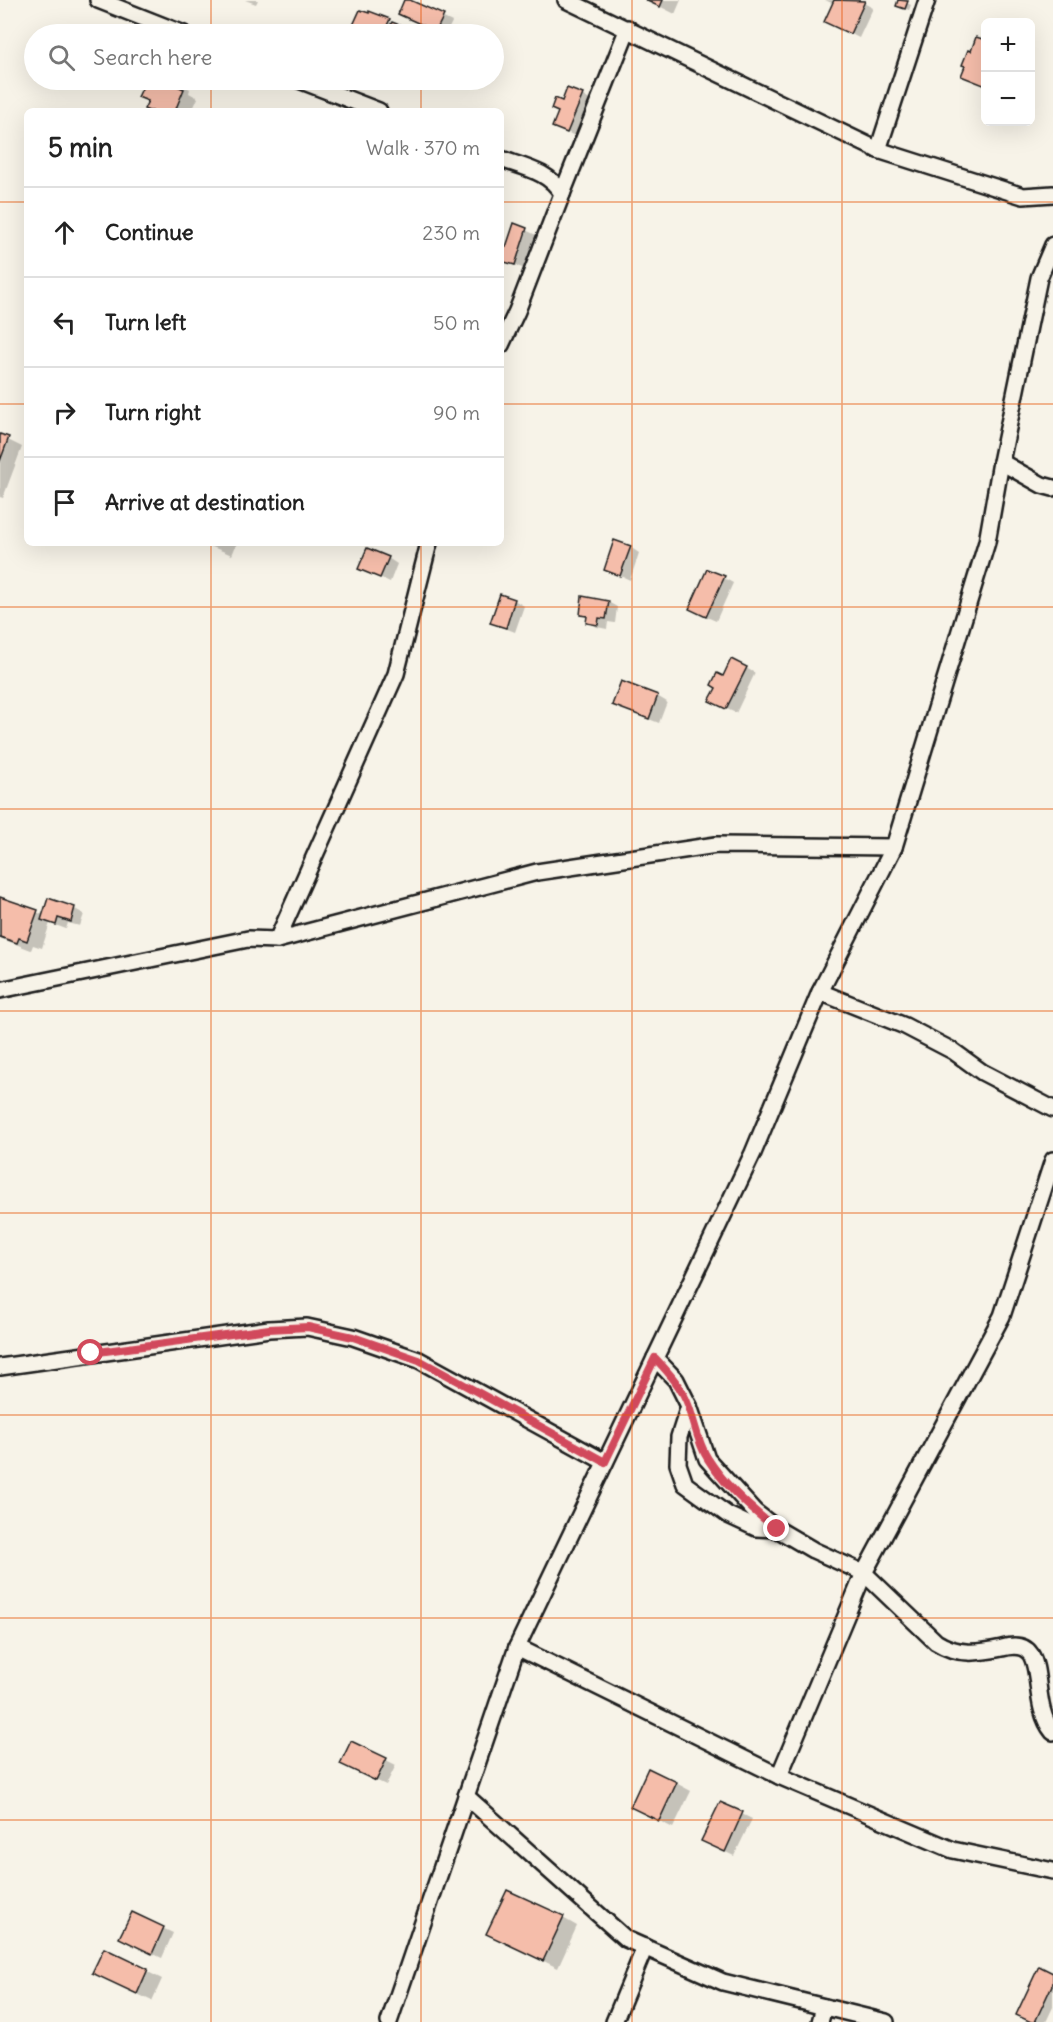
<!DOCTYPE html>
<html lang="en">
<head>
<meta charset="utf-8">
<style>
  body { margin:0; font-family:Delius,sans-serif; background:#f2f2f2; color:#222 }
  .controls { position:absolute; right:18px; top:18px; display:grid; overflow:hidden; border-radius:9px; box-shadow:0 6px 24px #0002 }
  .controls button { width:54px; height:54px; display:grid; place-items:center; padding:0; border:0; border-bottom:2px solid #e0e0e0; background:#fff; color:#222; font:30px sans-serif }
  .stop { position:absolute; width:18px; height:18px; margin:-14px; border:4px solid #d1495b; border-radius:50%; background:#fff }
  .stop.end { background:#d1495b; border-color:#fff; box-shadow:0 2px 6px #0008 }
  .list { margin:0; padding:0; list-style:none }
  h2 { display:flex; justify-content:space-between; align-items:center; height:78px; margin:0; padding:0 24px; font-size:26px }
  h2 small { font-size:20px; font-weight:400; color:#767676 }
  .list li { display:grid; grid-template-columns:39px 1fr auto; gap:18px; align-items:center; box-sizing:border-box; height:90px; padding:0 24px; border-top:2px solid #e0e0e0 }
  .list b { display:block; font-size:22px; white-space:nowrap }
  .list em { font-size:20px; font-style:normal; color:#767676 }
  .icon { flex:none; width:33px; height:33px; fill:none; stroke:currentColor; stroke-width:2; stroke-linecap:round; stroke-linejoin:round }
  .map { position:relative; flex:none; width:1053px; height:2022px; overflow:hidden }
  .search { position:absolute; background:#fff; box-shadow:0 6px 24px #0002; left:24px; top:24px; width:480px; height:66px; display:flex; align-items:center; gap:15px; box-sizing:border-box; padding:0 21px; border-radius:33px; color:#767676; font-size:22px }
  .panel { position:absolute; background:#fff; box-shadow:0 6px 24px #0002; left:24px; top:108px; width:480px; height:438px; border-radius:9px }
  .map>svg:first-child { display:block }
  .shadow { fill:#0003 }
  .building { fill:#f5bdaa; stroke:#1c1c1c; stroke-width:1.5 }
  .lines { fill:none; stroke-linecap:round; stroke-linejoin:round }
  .street-casing { stroke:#1c1c1c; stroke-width:20 }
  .street { stroke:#f7f3e8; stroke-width:15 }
  .route { stroke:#d1495b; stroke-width:8 }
  .grid { fill:none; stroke:#e8590c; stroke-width:1.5; stroke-opacity:0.55 }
</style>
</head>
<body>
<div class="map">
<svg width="1053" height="2022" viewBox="0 0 1053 2022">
  <rect width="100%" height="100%" fill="#f7f3e8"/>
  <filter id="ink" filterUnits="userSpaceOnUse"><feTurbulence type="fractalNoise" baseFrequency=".0167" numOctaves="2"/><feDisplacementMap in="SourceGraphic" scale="12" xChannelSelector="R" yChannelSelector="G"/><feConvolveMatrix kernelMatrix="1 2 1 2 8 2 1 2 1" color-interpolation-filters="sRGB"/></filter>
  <g filter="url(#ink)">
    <g class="shadow">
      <polygon points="245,0 258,0 256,4"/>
      <polygon points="406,0 452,22 446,34 409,19"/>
      <polygon points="647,0 681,0 675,14"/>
      <polygon points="825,0 858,0 873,8 859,38 835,26 834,4"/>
      <polygon points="900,0 911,5 909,10 898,6"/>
      <polygon points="361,12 389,21 418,34 351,34"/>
      <polygon points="147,80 172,80 190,89 189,93 198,98 192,111 151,111 149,101 140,96"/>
      <polygon points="582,95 591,101 577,137 554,126 563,103"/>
      <polygon points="515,225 536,235 525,269 501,260 503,248 507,249"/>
      <polygon points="0,436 22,447 3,498 0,497"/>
      <polygon points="203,543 237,543 232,555"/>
      <polygon points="630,547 639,553 630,580 606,569"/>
      <polygon points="388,558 397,564 390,582 360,568"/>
      <polygon points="724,578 733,583 716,621 700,614"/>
      <polygon points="514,600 524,606 515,632 492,623"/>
      <polygon points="608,602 617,607 615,623 608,622 607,629 597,627 588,622 588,618 581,614"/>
      <polygon points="746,668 755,673 736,713 720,706 724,678"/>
      <polygon points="657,696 667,702 659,723 623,709"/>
      <polygon points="0,898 44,915 49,900 75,909 84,914 80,926 68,923 66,929 50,923 42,948 33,945 31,950 0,938"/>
      <polygon points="352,1743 396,1765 386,1785 351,1769"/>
      <polygon points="676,1783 691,1791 673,1828 632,1807"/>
      <polygon points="721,1804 752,1819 734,1856 713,1846"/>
      <polygon points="132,1914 173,1933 162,1958 130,1943"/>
      <polygon points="563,1918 577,1926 558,1968 488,1934"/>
      <polygon points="104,1950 162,1979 152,2001 108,1980"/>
      <polygon points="1053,1975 1053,2007 1046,2022 1033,2022"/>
    </g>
    <g class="building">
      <polygon points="404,0 410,0 444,15 436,31 398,14"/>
      <polygon points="645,0 663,0 660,7"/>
      <polygon points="834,0 865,1 850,34 824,22"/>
      <polygon points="898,0 908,1 905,9 896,6"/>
      <polygon points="360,10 369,13 369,11 390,19 383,34 349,34"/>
      <polygon points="392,22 422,34 387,34"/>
      <polygon points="976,37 986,40 986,86 961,76 965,66 962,65 968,50 971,51"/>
      <polygon points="146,80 177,80 175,85 184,89 175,111 149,111 144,109 148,101 138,97"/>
      <polygon points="567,88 583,94 567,133 552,127 558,112 551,109 555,98 562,101"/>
      <polygon points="514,223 527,228 515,265 501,261 502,246 506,247"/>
      <polygon points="0,434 9,437 0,461"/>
      <polygon points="614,540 631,546 620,576 604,570"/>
      <polygon points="367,548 389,557 380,578 358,569"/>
      <polygon points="707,569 725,576 706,617 689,609"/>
      <polygon points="500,594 515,599 506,628 490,623"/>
      <polygon points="582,596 609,601 606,619 599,618 598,625 586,623 587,616 580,615"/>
      <polygon points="731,659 747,667 726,709 709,701 716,688 711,685 717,673 723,676"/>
      <polygon points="621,681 658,695 649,719 612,705"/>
      <polygon points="0,897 38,910 27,941 19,938 17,943 0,937"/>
      <polygon points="48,898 75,907 71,922 58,918 56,925 41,920"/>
      <polygon points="351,1741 387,1758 376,1781 340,1764"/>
      <polygon points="648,1768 677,1782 659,1821 630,1807"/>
      <polygon points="720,1802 743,1812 725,1852 701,1841"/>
      <polygon points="507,1890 564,1916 543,1961 486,1934"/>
      <polygon points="132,1912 164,1927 152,1954 119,1938"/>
      <polygon points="104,1948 148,1969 137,1994 92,1973"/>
      <polygon points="1039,1966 1053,1973 1053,1983 1035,2022 1031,2022 1016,2015"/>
    </g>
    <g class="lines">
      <defs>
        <g id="street">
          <polyline points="98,0 184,34"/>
          <polyline points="566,0 878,150 1023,196 1053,194"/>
          <polyline points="299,80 379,111"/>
          <polyline points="878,150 927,0"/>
          <path d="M501,159C523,167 551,172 562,194L517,311L501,345"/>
          <polyline points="562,194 628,28"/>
          <polyline points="1001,462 1042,485 1053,488"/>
          <polyline points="277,940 396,674 429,543"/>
          <polyline points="0,990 248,939 277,940 537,872 716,845 894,847"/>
          <polyline points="820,992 905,1026 953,1051 982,1072 1053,1109"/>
          <path d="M655,1358L676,1380L689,1406L707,1459L755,1512L777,1529L813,1550L864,1573L936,1642C958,1656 978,1653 1002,1648C1053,1634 1026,1700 1053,1732"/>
          <polyline points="0,1367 269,1329 307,1327 353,1337 419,1360 605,1462"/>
          <polyline points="689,1406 679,1437 678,1464 685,1484 728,1515 756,1528 777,1529"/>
          <polyline points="517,1647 779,1776 953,1850 1053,1871"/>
          <polyline points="779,1776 864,1573 1002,1316 1053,1160"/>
          <polyline points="466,1796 626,1939 723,1982 886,2022"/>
          <polyline points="389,2022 517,1647 753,1153 820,992 894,847 987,542 1001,462 1039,278 1053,245"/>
          <polyline points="614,2022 645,1947"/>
          <polyline points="820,2022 824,2007"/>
        </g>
      </defs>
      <use href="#street" class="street-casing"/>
      <use href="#street" class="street"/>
    </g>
  </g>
  <g class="lines" filter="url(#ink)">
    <path class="route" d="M91,1353L269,1329L308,1327L353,1337L419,1360L605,1462L655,1358C669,1373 682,1387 689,1407C695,1424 698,1444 708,1459C725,1486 752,1510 777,1529"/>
  </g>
  <path class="grid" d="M211,0V34M421,0V34M632,0V2022M842,0V2022M211,80V111M421,80V111M0,202H27M501,202H1053M0,404H27M501,404H1053M211,543V2022M421,543V2022M0,607H1053M0,809H1053M0,1011H1053M0,1213H1053M0,1415H1053M0,1618H1053M0,1820H1053"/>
</svg>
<div class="controls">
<button>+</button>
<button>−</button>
</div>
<div class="stop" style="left:91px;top:1353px"></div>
<div class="stop end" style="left:777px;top:1529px"></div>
<div class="search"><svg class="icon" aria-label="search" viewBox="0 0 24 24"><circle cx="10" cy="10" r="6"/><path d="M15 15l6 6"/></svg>Search here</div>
<section class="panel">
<h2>5 min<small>Walk · 370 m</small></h2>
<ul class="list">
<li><svg class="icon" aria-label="ahead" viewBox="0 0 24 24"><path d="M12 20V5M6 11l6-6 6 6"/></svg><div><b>Continue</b></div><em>230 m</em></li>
<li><svg class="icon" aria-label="left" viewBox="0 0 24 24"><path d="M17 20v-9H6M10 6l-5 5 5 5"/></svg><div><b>Turn left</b></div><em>50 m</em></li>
<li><svg class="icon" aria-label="right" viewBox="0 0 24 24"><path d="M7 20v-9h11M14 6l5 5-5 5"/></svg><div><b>Turn right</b></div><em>90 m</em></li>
<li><svg class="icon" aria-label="arrive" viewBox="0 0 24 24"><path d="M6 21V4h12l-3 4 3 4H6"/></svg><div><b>Arrive at destination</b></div></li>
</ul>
</section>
</div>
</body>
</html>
